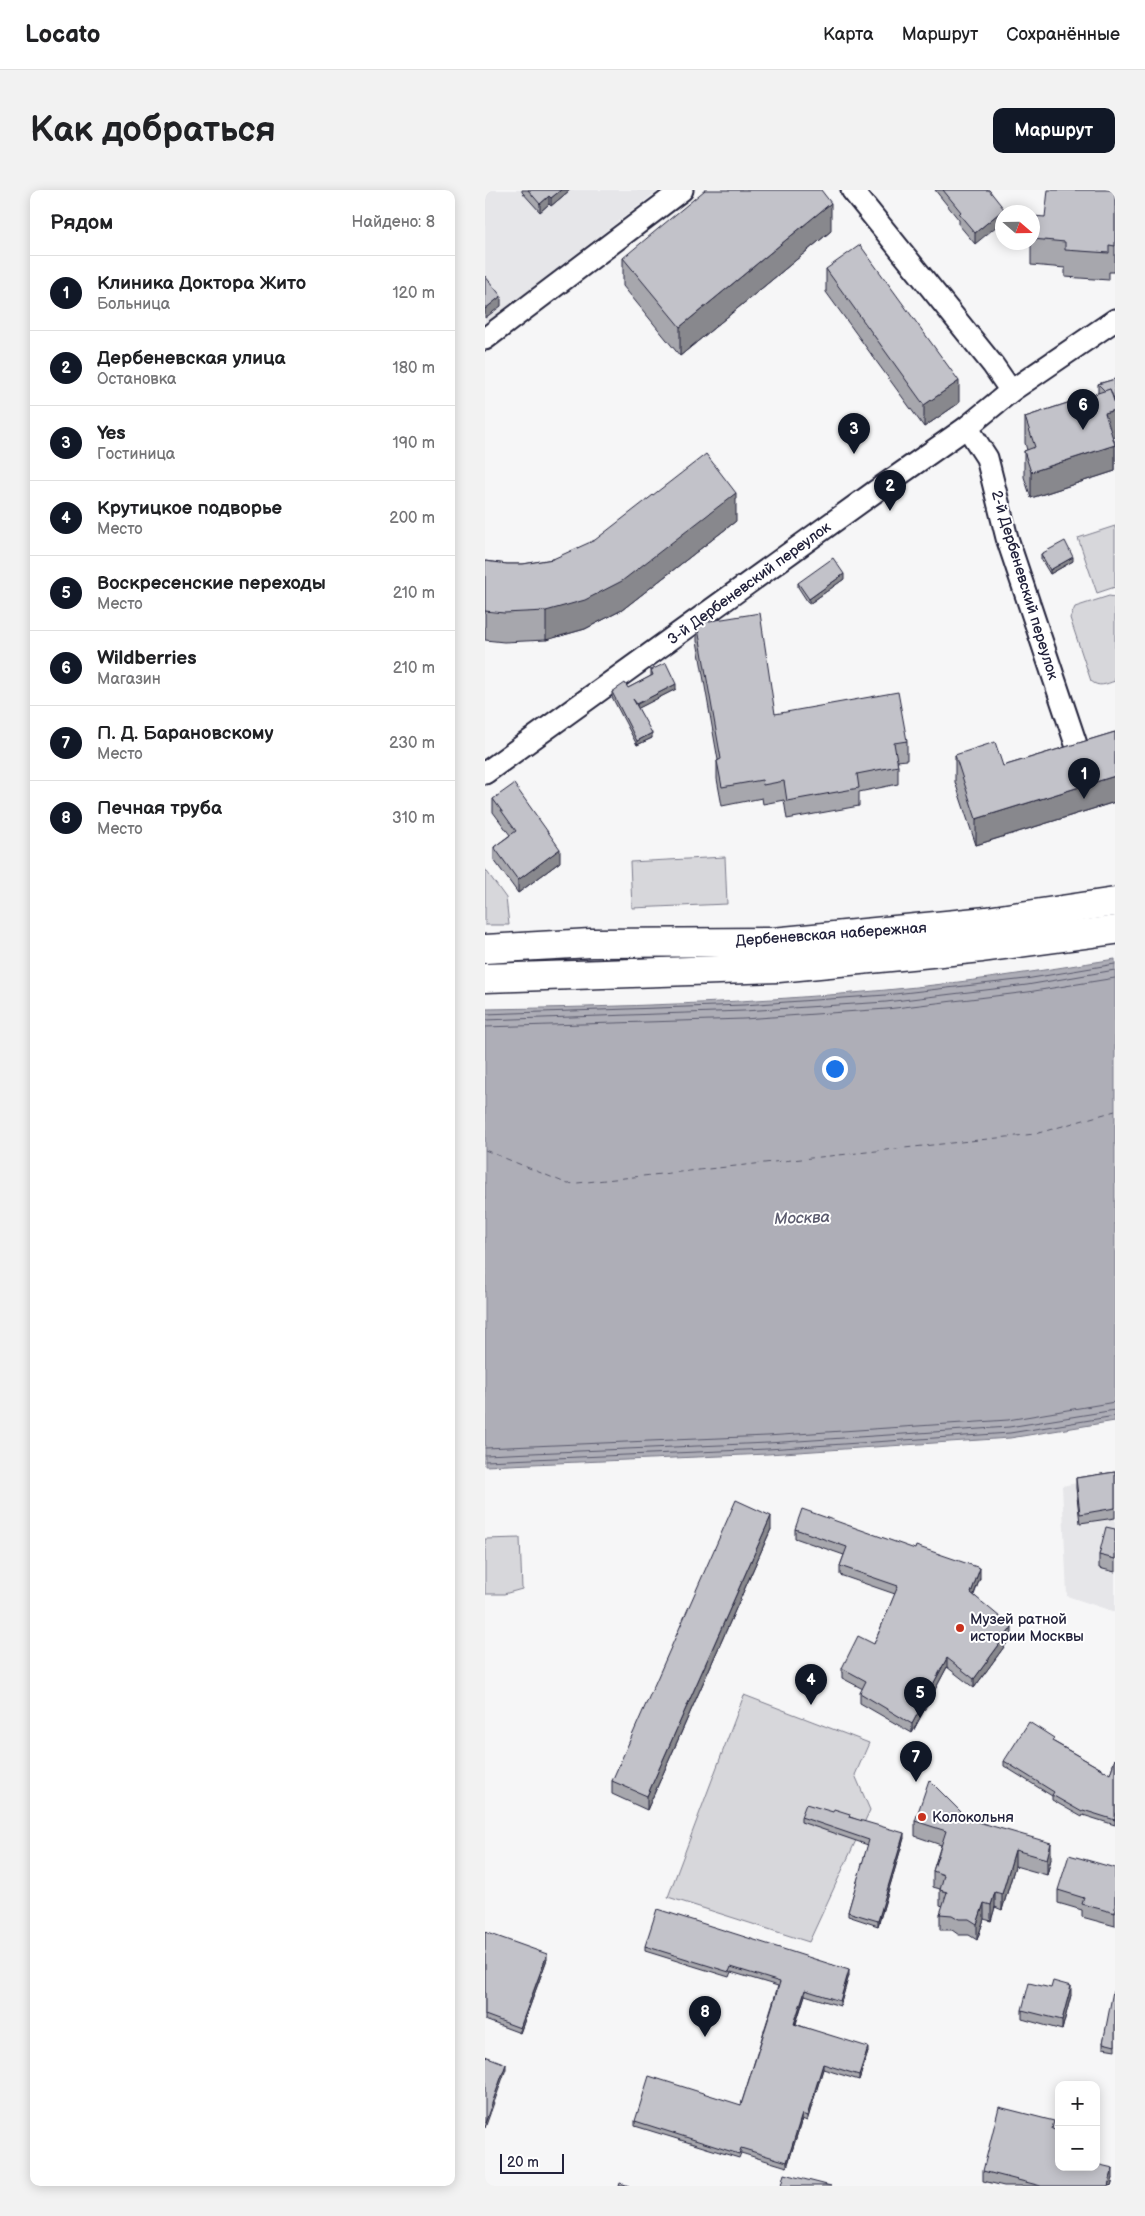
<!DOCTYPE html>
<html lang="ru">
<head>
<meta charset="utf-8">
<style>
  body { margin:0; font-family:"Balsamiq Sans",sans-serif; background:#f2f2f2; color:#202124 }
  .controls { position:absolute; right:15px; bottom:15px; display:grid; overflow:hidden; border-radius:10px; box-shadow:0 2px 12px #0003 }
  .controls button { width:45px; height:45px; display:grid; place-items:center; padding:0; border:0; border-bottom:1px solid #e0e0e0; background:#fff; color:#202124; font:25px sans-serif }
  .compass { position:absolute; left:510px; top:15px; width:45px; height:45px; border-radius:50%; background:#fff; box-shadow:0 2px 12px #0003; rotate:110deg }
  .scale { position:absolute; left:15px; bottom:12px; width:64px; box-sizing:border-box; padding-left:5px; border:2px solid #22223b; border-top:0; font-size:14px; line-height:18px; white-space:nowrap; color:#22223b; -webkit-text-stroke:4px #fff; paint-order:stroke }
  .you { position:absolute; left:349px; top:878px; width:18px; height:18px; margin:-12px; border:4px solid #fff; border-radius:50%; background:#1a73e8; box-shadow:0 0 0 8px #1a73e833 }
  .badge { display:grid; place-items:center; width:32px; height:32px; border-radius:50%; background:#111827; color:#fff; font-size:16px; font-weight:700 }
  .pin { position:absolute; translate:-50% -41px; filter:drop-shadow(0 1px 2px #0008) }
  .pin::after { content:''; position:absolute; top:26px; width:18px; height:15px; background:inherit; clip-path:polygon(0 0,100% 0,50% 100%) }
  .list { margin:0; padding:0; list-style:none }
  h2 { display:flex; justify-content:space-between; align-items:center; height:65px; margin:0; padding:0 20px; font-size:21px }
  h2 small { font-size:16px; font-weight:400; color:#757577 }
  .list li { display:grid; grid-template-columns:32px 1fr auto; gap:15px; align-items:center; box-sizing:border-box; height:75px; padding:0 20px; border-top:1px solid #e0e0e0 }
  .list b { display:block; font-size:19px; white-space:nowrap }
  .list p { margin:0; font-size:16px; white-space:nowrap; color:#757577 }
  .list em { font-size:16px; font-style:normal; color:#757577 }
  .map { position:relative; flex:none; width:630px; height:1996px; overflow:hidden; border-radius:10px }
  header { display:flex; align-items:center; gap:30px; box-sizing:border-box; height:70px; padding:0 25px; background:#fff; border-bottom:1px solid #e0e0e0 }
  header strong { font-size:24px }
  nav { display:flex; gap:28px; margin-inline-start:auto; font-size:18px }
  .intro { display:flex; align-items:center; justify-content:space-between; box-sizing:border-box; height:120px; padding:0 30px }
  h1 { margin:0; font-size:35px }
  .button { padding:12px 22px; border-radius:10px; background:#111827; color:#fff; font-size:18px; font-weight:700 }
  main { display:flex; gap:30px; padding:0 30px }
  aside { flex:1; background:#fff; border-radius:10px; box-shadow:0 2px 12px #0003 }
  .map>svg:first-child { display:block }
  .built { fill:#e6e6e9 }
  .green { fill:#d7d7db; stroke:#7c7c8b }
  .water { fill:#aeaeb7; stroke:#767685 }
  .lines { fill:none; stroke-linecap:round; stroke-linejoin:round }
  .shore { stroke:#5a5a6d; stroke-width:1 }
  .ferry { stroke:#5a5a6d; stroke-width:1; stroke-dasharray:6 5; stroke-linecap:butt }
  .minor-casing { stroke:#22223b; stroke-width:25 }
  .major-casing { stroke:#22223b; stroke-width:31 }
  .minor { stroke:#fff; stroke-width:21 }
  .major { stroke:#fff; stroke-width:28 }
  .wall { fill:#a7a7ad; stroke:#22223b }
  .shaded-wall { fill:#88888d; stroke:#22223b }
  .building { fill:#c2c2c9; stroke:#22223b }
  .poi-dot { fill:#c8321e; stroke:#fff; stroke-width:2 }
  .labels { text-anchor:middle; stroke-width:4; stroke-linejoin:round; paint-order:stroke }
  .street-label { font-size:15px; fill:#22223b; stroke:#fff }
  .poi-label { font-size:15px; fill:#22223b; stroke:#fff; text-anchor:start }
  .water-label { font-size:16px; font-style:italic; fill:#5a5a6d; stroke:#fff }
</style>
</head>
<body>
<header>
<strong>Locato</strong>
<nav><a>Карта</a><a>Маршрут</a><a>Сохранённые</a></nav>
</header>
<div class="intro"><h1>Как добраться</h1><a class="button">Маршрут</a></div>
<main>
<aside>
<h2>Рядом<small>Найдено: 8</small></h2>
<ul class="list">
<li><span class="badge">1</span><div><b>Клиника Доктора Жито</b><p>Больница</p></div><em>120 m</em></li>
<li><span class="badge">2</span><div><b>Дербеневская улица</b><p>Остановка</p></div><em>180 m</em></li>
<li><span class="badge">3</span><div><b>Yes</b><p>Гостиница</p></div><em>190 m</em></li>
<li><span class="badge">4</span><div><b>Крутицкое подворье</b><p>Место</p></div><em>200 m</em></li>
<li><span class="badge">5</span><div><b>Воскресенские переходы</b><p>Место</p></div><em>210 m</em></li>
<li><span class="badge">6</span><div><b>Wildberries</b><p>Магазин</p></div><em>210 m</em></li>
<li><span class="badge">7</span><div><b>П. Д. Барановскому</b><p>Место</p></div><em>230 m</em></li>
<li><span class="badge">8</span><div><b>Печная труба</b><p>Место</p></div><em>310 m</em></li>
</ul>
</aside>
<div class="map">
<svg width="630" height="1996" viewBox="0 0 630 1996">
  <rect width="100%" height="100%" fill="#f6f6f7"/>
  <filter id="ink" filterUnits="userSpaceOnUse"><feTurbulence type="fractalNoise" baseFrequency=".02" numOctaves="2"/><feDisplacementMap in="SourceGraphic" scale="10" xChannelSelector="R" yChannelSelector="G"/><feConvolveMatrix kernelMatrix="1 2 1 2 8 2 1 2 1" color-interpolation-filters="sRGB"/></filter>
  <g filter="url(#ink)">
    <g class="built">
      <polygon points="0,0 174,0 0,134"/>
      <polygon points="630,1285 630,1422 582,1406 577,1296"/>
    </g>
    <g class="green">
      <polygon points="630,336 630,397 612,403 593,348"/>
      <path d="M624,406L630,407V491C621,494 614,498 606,491L585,428L590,417Z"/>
      <polygon points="240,667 242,714 147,718 145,672"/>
      <polygon points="0,679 21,708 24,735 0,735"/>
      <polygon points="35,1348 37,1399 19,1404 0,1404 0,1349"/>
      <polygon points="259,1505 384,1553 370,1585 385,1620 324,1752 183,1707"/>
    </g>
    <path class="water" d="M630,769V1231L525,1248L283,1264L0,1276V819C133,817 268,813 401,800C478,793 554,781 630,769Z"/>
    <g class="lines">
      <g class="shore">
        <polyline points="0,824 259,815 401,805 541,789 630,774"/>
        <polyline points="0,830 259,821 401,812 542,795 630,780"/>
        <polyline points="0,837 259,829 402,819 543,802 630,788"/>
        <polyline points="0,1258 282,1246 523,1230 630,1212"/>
        <polyline points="0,1265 283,1253 524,1237 630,1220"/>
        <polyline points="0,1271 283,1259 525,1243 630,1226"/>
      </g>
      <polyline class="ferry" points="0,960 83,994 550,944 630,921"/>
      <defs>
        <g id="minor">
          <polyline points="367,0 508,175 526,201"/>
          <polyline points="0,149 197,0"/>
          <polyline points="482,237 502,268 522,348 592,557"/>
          <polyline points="0,583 391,301 482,237 526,201 630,130"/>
        </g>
        <g id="major">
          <polyline points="0,759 106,753 288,752 502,731 630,712"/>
          <polyline points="0,788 293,778 497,758 630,740"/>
        </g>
      </defs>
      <use href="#minor" class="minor-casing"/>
      <use href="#major" class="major-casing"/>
      <use href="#minor" class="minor"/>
      <use href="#major" class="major"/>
    </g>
    <g class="wall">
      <polygon points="37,0 85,0 66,16 64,14 55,22 37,2"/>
      <polygon points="450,0 504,0 519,22 490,54 474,35 474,30"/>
      <polygon points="630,0 630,82 624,82 624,90 580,87 580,78 546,75 546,52 548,52 548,36 560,27"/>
      <polygon points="346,41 195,166 138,96 138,68"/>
      <polygon points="341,79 474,213 439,237 341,102"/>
      <polygon points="630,189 630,246 628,247 630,253 630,281 546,308 539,287 539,261 542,260 540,253 540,227 613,203 613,194"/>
      <polygon points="251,331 137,420 100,439 61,450 19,452 0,450 0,371 22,374 38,374 68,369"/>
      <polygon points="556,364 588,371 565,384 556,369"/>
      <polygon points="359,389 324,414 313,397 313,393"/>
      <polygon points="212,433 290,524 422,551 422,570 412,571 413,576 413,594 374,602 374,616 302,629 299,610 278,614 277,608 237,616 232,589 232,571 233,570 212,451"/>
      <polygon points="166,480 191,499 153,518 167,548 152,555 127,507 127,502 143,498 166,486"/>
      <polygon points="630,542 630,612 491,655 470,592 470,565 518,576"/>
      <polygon points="8,609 75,672 33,703 9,670 9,657 25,645 8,622"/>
      <polygon points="630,1282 630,1328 595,1333 591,1298 591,1288"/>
      <polygon points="286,1339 162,1620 127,1604 127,1591"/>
      <polygon points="310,1339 495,1388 489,1405 527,1446 489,1498 462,1477 427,1543 375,1513 375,1503 378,1499 357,1488 357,1478 389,1454 410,1404 355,1385 355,1376 359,1365 310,1348"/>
      <polygon points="630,1339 630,1382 614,1378 614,1365"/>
      <polygon points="569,1552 625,1584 630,1569 630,1635 598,1625 597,1627 567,1610 567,1606 519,1576 519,1571"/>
      <polygon points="316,1627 365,1627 419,1648 393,1736 363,1726 363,1722 383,1655 316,1632"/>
      <polygon points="483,1629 566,1669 562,1685 530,1676 517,1720 510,1717 506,1731 499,1729 492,1750 484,1745 474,1745 467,1740 455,1740 455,1724 458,1716 455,1715 455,1699 448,1697 448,1681 456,1655 430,1646 430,1631"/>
      <polygon points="630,1678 630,1736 597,1727 597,1720 573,1713 573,1700"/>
      <polygon points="0,1742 62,1769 35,1843 0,1830"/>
      <polygon points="160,1756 364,1785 355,1816 320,1805 311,1834 383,1862 374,1890 338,1879 322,1931 317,1929 302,1977 256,1963 254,1968 150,1936 150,1931 256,1915 293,1796 246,1782 244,1787 160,1761"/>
      <polygon points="630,1801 630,1860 618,1858 618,1853"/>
      <polygon points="586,1805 577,1840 537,1829 537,1820"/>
      <polygon points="569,1940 613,1972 612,1974 628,1988 626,1996 519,1996 498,1991 498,1981"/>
    </g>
    <g class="shaded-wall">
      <polygon points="76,0 85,0 66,16 66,8"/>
      <polygon points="64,6 64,14 55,22 55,14"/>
      <polygon points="346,13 346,41 195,166 195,137"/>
      <polygon points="519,19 519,22 518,22 518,31 490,54 490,43"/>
      <polygon points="16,106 16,116 0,128 0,119"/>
      <polygon points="474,191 474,213 439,237 439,215"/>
      <polygon points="630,220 630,246 620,249 620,223"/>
      <polygon points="630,255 630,281 546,308 546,282"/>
      <polygon points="251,303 251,331 137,420 100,439 61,450 61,421"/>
      <polygon points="588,367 588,371 565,384 565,380"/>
      <polygon points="359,384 359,389 324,414 324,409"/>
      <polygon points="191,494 191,499 152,519 152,514"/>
      <polygon points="167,543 167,548 152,555 152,551"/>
      <polygon points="630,586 630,612 491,655 491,629"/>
      <polygon points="75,659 75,672 33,703 33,690"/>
      <polygon points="286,1326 286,1339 162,1620 162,1606"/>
      <polygon points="495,1378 495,1388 486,1412 486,1403"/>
      <polygon points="527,1437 527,1446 489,1498 489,1489"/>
      <polygon points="462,1468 462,1477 427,1543 427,1534"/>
      <polygon points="419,1643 419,1648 393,1736 393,1731"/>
      <polygon points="566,1653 566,1669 562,1685 562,1669"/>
      <polygon points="530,1660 530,1676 517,1720 517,1704"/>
      <polygon points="510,1702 510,1717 506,1731 506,1715"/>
      <polygon points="499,1713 499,1729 492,1750 492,1734"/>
      <polygon points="62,1764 62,1769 35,1843 35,1838"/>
      <polygon points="364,1780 364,1785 355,1816 355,1811"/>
      <polygon points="586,1796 586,1805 577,1840 577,1830"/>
      <polygon points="320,1800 320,1805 309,1838 309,1834"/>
      <polygon points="383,1857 383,1862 374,1890 374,1885"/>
      <polygon points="21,1874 21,1879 0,1938 0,1933"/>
      <polygon points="338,1874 338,1879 322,1931 322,1926"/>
      <polygon points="317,1924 317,1929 302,1977 302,1972"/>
      <polygon points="613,1962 613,1972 610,1983 611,1977 611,1968"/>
      <polygon points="628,1978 628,1988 626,1996 623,1996"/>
    </g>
    <g class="building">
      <polygon points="43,0 76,0 66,8 64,6 55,14"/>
      <polygon points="220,0 336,0 346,13 195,137 138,68"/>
      <polygon points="458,0 504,0 519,19 490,43 474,24 476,22"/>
      <polygon points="563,0 630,0 630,56 624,55 624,63 580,60 580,52 548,49 548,26 560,27"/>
      <polygon points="375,55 474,191 439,215 341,79"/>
      <polygon points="0,86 16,106 0,119"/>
      <polygon points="630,189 630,211 629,209 625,199 620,201 613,194"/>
      <polygon points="625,199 630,214 630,220 620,223 630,255 546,282 539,261 550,257 540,227"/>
      <polygon points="221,264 251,303 137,391 100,410 61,421 19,423 0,421 0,371 22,374 38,374 68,369 110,350"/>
      <polygon points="580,351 588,367 565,380 556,364"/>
      <polygon points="348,368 359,384 324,409 313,393"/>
      <polygon points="275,423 290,524 413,502 422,551 409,553 413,576 372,584 374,598 302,611 299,591 278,595 277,590 237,597 232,571 236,569 212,433"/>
      <polygon points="181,473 191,494 152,514 148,509 167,543 152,551 127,502 140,493 143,498 168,485 166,480"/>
      <polygon points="630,542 630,586 491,629 470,565 510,552 518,576"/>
      <polygon points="29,594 75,659 33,690 9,657 31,641 8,609"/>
      <polygon points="630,1282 630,1318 595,1324 591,1288"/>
      <polygon points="251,1310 286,1326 162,1606 127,1591"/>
      <polygon points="317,1319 430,1359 431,1356 495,1378 486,1403 527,1437 489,1489 462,1468 427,1534 375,1503 381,1491 357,1478 373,1446 389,1454 413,1396 355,1376 362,1357 310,1339"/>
      <polygon points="621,1337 630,1339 630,1369 614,1365"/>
      <polygon points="544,1532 569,1548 567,1551 625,1584 630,1569 630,1630 598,1620 597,1622 567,1605 569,1602 519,1571"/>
      <polygon points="444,1590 483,1629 566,1653 562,1669 530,1660 517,1704 510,1702 506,1715 499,1713 492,1734 484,1729 474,1729 467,1725 455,1724 462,1702 455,1700 459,1685 448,1681 461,1641 430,1631"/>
      <polygon points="321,1614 348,1622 349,1619 365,1624 364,1627 419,1643 393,1731 363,1722 384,1650 316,1627"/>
      <polygon points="584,1665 630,1678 630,1723 597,1714 599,1708 573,1700"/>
      <polygon points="172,1719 364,1780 355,1811 320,1800 309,1834 383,1857 374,1885 338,1874 322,1926 317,1924 302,1972 256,1958 254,1964 150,1931 164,1886 256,1915 295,1792 246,1777 244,1782 160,1756"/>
      <polygon points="0,1742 62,1764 35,1838 0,1825"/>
      <polygon points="568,1791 586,1796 577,1830 537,1820 544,1793 566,1798"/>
      <polygon points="628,1801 630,1801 630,1856 618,1853"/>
      <polygon points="0,1866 21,1874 0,1933"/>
      <polygon points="514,1917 569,1931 567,1939 574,1941 574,1977 611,1977 611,1974 628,1978 623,1996 556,1996 498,1981"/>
      <polygon points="299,1984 346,1996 296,1996"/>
      <polygon points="135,1993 144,1996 134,1996"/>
    </g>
  </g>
  <g class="poi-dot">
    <circle cx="475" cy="1438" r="5"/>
    <circle cx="437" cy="1627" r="5"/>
  </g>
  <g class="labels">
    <g class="street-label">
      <text transform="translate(264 393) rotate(-36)" y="5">3-й Дербеневский переулок</text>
      <text transform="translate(540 395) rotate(73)" y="5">2-й Дербеневский переулок</text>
      <text transform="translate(346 744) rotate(-4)" y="5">Дербеневская набережная</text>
    </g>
    <g class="poi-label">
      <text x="485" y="1434">Музей ратной<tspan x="485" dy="17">истории Москвы</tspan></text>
      <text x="447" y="1632">Колокольня</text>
    </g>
    <g class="water-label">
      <text transform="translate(317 1027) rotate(-2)" y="6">Москва</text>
    </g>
  </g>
</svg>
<div class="controls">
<button>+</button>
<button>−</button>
</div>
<svg class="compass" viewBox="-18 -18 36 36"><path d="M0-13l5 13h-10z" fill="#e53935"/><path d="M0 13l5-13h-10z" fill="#757577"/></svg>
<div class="scale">20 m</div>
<div class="you"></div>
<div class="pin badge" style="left:599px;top:609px">1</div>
<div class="pin badge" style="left:405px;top:321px">2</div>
<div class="pin badge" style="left:369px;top:264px">3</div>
<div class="pin badge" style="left:326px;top:1515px">4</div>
<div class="pin badge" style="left:435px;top:1528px">5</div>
<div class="pin badge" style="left:598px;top:240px">6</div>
<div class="pin badge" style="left:431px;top:1592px">7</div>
<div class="pin badge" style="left:220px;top:1847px">8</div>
</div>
</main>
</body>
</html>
